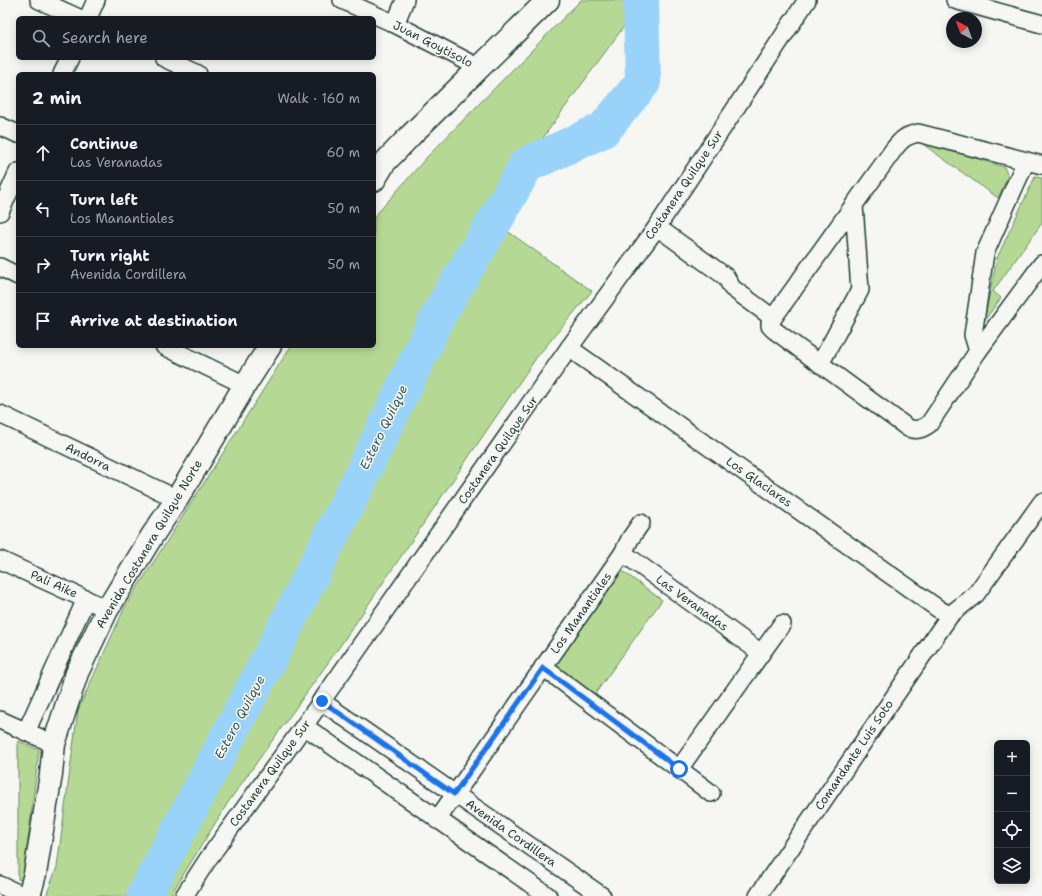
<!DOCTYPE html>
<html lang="en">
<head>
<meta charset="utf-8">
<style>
  body { margin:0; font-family:"Shantell Sans",sans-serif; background:#242831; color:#f1f3f6 }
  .controls { position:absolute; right:12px; bottom:12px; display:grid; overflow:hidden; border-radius:6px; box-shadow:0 2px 10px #0003 }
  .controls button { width:36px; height:36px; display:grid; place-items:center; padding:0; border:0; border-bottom:1px solid #363941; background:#171b24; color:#f1f3f6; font:20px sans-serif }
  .compass { position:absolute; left:946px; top:12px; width:36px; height:36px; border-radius:50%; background:#171b24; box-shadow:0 2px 10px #0003; rotate:319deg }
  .stop { position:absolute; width:12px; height:12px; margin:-9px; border:3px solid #1a73e8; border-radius:50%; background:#fff }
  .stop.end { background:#1a73e8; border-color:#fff; box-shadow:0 1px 4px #0008 }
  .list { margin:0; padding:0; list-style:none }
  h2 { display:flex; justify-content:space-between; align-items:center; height:52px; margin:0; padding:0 16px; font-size:17px }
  h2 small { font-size:13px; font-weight:400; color:#9ea1a6 }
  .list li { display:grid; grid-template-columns:26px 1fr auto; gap:12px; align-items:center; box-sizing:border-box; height:56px; padding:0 16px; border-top:1px solid #363941 }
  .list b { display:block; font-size:15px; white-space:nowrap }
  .list p { margin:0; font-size:13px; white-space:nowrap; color:#9ea1a6 }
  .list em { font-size:13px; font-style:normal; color:#9ea1a6 }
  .icon { flex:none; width:22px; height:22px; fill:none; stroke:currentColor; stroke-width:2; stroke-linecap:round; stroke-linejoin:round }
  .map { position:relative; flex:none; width:1042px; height:896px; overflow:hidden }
  .search { position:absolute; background:#171b24; box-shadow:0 2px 10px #0003; left:16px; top:16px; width:360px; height:44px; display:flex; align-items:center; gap:10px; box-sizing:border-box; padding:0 14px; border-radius:6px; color:#9ea1a6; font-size:15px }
  .panel { position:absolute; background:#171b24; box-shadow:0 2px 10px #0003; left:16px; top:72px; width:360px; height:276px; border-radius:6px }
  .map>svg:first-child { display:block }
  .green { fill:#b5d994; stroke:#6a8b64 }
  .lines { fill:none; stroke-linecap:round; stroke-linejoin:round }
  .river { stroke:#9ad3fa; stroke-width:36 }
  .minor-casing { stroke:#1f3d34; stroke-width:20 }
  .secondary-casing { stroke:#1f3d34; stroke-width:25 }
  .minor { stroke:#f6f6f2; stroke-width:17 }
  .secondary { stroke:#f6f6f2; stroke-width:22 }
  .route { stroke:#1a73e8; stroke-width:5 }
  .labels { text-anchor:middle; stroke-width:3; stroke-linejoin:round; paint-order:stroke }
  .street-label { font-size:12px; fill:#1f3d34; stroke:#f6f6f2 }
  .water-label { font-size:13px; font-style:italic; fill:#385b5c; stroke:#f6f6f2 }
</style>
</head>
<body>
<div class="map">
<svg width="1042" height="896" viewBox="0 0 1042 896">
  <rect width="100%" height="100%" fill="#f6f6f2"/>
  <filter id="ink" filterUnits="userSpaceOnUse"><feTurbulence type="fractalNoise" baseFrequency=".025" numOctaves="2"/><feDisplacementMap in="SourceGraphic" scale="8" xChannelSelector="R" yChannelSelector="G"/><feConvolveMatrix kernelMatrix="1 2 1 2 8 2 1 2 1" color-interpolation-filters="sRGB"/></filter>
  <g filter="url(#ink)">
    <g class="green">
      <polygon points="581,0 643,0 486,216 592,291 536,358 340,646 229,801 170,896 46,896 57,867 78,710 125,607 291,346 374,346 374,217 427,157"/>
      <polygon points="917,140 1004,167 1008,176 998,198"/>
      <polygon points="1035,177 1042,178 1042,223 993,291 1001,298 984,321 997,258"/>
      <polygon points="621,570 662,600 595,694 552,665"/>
      <polygon points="18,741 39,750 23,882 18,879"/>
    </g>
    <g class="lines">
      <polyline class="river" points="144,896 277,643 361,476 441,310 497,217 526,165 603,130 643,82 641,0"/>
      <defs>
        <g id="minor">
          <polyline points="39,0 79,18"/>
          <polyline points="342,0 395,24 480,68"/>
          <polyline points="955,0 1042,24"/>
          <polyline points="88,18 96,0"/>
          <polyline points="395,24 405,0"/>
          <polyline points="164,58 198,74"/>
          <polyline points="62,74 70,58"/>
          <polyline points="0,126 18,134"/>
          <path d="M1042,165L918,133C905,136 902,139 894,149L773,318L770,322V326L774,330L908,428C917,431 922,429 929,424L978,351L1042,264"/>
          <polyline points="0,212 18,172"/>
          <polyline points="657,227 726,277 732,288 773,318"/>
          <polyline points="0,267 18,276"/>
          <polyline points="164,346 245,385"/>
          <polyline points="569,348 940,610 950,615"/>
          <polyline points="978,351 973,335 985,253 1026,161"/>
          <polyline points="820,364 860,290 854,205"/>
          <polyline points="0,414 177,499"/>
          <polyline points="623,553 761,653"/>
          <polyline points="0,560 96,604"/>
          <polyline points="543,667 711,793"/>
          <polyline points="321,701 602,896"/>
          <polyline points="0,720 54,744"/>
          <polyline points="304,726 548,896"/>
          <polyline points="26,732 86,599"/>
          <polyline points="679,769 782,624"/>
          <polyline points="437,820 623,553 630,539 641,523"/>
          <polyline points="0,885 24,896"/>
          <polyline points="184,896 208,859 304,726 569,348 657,227 807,0"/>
          <polyline points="758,896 950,615 976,594 1042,502"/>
        </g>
        <g id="secondary">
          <polyline points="374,180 385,162 411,135 548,0"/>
          <polyline points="29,896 35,874 51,774 54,744 77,673 107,610 152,536 177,499 245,385 270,346"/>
        </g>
      </defs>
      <use href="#minor" class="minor-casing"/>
      <use href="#secondary" class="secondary-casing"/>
      <use href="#minor" class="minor"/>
      <use href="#secondary" class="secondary"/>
    </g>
  </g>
  <g class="lines" filter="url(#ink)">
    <polyline class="route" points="322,701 454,794 543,668 679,769"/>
  </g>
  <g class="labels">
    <g class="street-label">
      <text transform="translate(433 44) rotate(27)" y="4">Juan Goytisolo</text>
      <text transform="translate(684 185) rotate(-56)" y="4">Costanera Quilque Sur</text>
      <text transform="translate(498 450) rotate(-55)" y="4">Costanera Quilque Sur</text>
      <text transform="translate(88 457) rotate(26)" y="4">Andorra</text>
      <text transform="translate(759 482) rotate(35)" y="4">Los Glaciares</text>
      <text transform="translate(149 544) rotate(-59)" y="4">Avenida Costanera Quilque Norte</text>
      <text transform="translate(54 584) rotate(24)" y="4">Pali Aike</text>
      <text transform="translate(692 603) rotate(36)" y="4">Las Veranadas</text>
      <text transform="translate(581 613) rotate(-55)" y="4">Los Manantiales</text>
      <text transform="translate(854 755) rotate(-56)" y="4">Comandante Luis Soto</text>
      <text transform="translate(270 773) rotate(-54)" y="4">Costanera Quilque Sur</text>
      <text transform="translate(511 833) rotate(35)" y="4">Avenida Cordillera</text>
    </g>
    <g class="water-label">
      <text transform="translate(383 427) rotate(-64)" y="5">Estero Quilque</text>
      <text transform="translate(239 717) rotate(-62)" y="5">Estero Quilque</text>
    </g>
  </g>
</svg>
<div class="controls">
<button>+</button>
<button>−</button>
<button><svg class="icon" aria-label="locate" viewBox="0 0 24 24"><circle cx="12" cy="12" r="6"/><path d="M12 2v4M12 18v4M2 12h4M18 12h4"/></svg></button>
<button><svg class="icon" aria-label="layers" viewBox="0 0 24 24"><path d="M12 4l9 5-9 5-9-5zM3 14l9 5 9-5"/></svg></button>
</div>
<svg class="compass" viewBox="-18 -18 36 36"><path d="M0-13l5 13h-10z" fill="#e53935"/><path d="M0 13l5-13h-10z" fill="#9ea1a6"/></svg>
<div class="stop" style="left:679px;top:769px"></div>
<div class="stop end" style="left:322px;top:701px"></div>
<div class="search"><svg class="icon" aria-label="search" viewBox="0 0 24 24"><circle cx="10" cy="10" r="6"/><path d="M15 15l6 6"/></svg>Search here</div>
<section class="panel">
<h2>2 min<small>Walk · 160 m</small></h2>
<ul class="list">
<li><svg class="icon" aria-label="ahead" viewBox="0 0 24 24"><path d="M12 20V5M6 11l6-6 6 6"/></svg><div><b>Continue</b><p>Las Veranadas</p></div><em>60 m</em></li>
<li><svg class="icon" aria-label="left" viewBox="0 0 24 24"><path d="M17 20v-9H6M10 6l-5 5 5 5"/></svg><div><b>Turn left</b><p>Los Manantiales</p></div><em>50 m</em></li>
<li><svg class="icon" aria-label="right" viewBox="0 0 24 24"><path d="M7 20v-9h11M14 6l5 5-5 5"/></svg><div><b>Turn right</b><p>Avenida Cordillera</p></div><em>50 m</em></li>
<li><svg class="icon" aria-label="arrive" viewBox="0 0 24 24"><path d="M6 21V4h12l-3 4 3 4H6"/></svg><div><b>Arrive at destination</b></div></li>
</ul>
</section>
</div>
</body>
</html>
